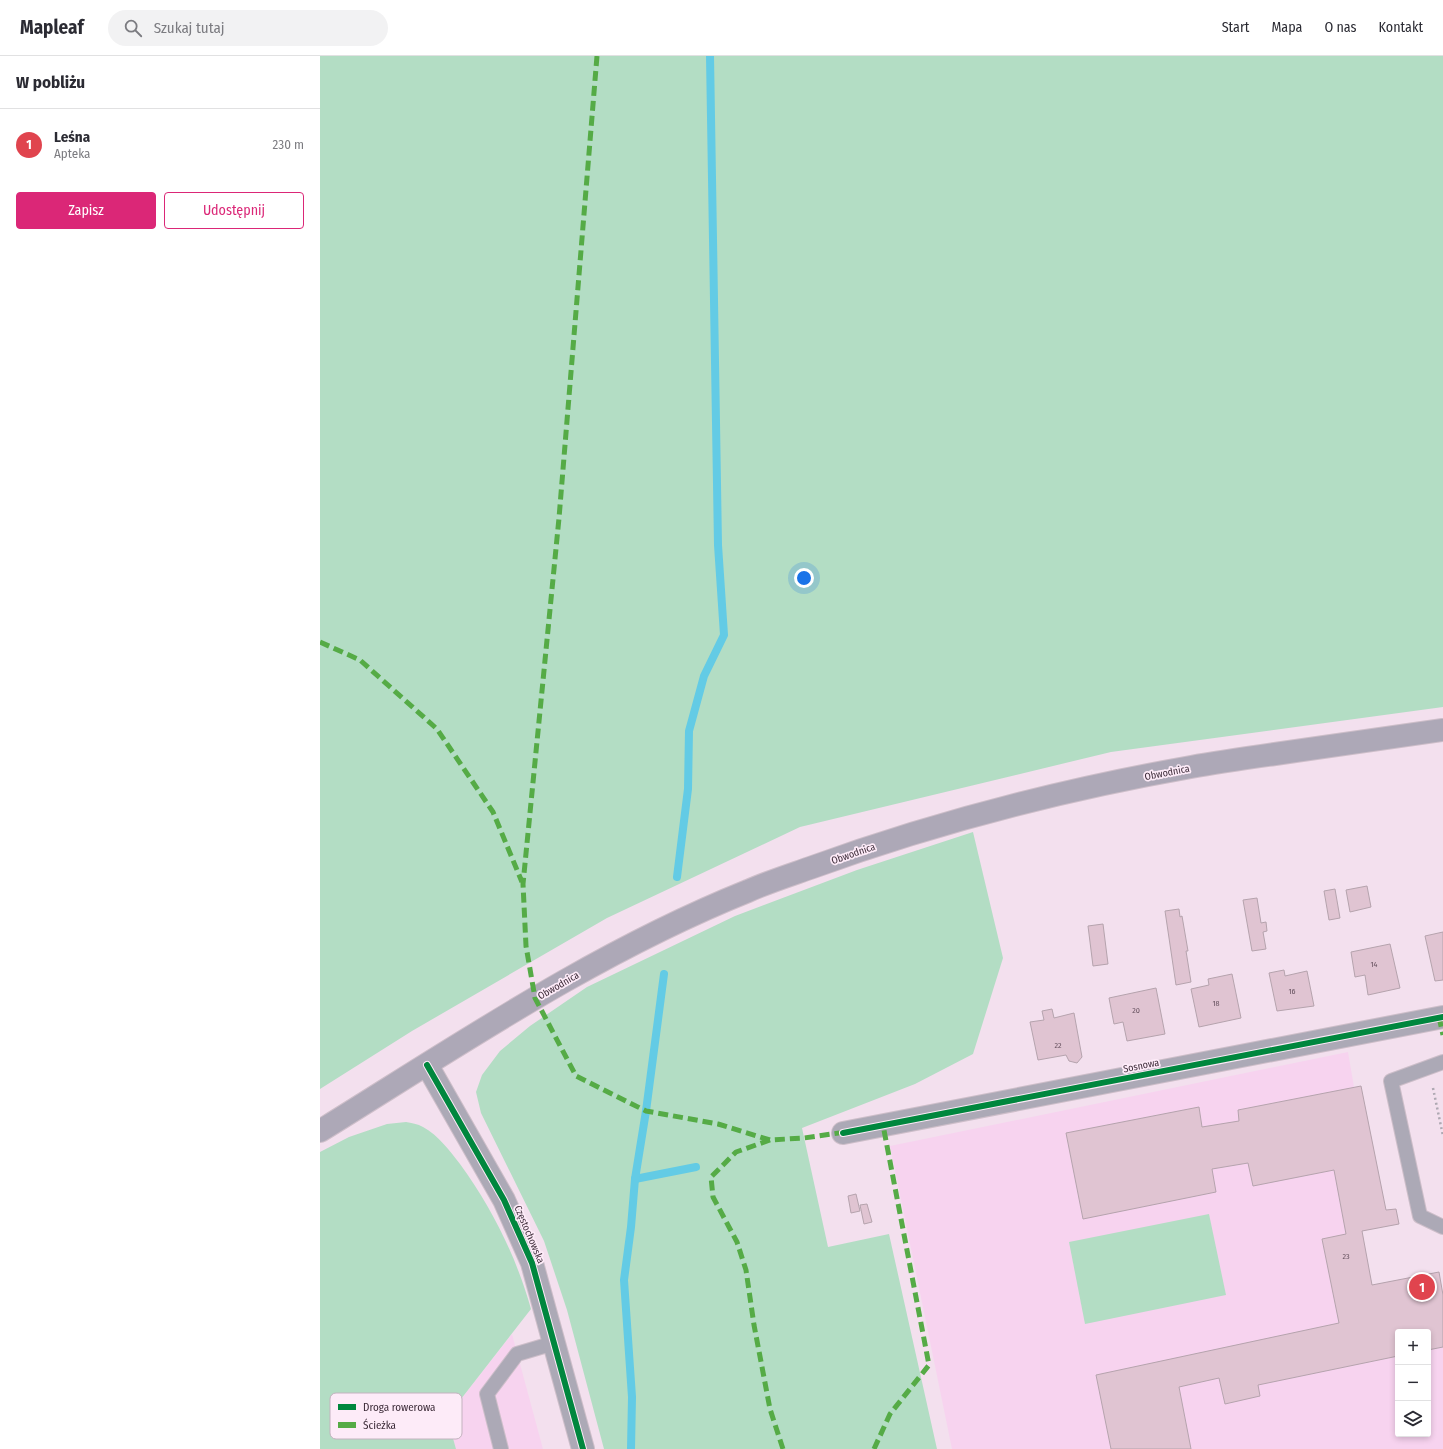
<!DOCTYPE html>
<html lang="pl">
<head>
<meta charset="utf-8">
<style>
  body { margin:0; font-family:"Fira Sans Condensed",sans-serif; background:#f2f2f3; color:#2b2b33 }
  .controls { position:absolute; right:12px; bottom:12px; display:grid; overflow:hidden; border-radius:4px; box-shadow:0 2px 6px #0003 }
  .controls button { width:36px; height:36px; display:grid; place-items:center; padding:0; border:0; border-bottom:1px solid #e1e1e2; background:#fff; color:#2b2b33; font:20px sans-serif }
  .you { position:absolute; left:484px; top:522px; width:14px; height:14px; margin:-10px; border:3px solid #fff; border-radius:50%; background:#1a73e8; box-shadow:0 0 0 6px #1a73e833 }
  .badge { display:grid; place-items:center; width:26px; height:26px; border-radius:50%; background:#db2777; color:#fff; font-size:13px; font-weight:700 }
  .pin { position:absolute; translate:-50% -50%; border:2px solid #fff; box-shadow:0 1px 4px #0006 }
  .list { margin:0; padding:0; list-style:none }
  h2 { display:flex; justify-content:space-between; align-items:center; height:52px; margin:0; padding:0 16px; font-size:17px }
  h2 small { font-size:13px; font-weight:400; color:#7c7c81 }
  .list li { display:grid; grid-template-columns:26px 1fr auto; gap:12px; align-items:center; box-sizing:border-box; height:72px; padding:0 16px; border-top:1px solid #e1e1e2 }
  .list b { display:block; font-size:15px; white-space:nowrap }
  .list p { margin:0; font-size:13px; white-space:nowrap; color:#7c7c81 }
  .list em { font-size:13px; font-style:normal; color:#7c7c81 }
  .actions { display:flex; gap:8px; padding:12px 16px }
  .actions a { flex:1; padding:9px 0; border:1px solid #db2777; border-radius:4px; text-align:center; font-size:14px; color:#db2777 }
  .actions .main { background:#db2777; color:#fff }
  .icon { flex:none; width:22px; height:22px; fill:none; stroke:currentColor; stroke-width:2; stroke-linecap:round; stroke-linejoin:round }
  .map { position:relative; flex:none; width:1123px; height:1393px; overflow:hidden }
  header { display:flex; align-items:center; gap:24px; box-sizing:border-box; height:56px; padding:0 20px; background:#fff; border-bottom:1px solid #e1e1e2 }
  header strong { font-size:19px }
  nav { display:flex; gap:22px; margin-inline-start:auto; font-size:14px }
  .search { width:280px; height:36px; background:#f2f2f3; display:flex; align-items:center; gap:10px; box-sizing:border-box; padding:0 14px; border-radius:22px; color:#7c7c81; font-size:15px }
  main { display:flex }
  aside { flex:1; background:#fff }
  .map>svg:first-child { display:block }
  .built { fill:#f7d3ef; fill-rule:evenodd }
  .green { fill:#b3ddc4 }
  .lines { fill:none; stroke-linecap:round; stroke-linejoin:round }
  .stream { stroke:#63cbe5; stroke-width:8 }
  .building { fill:#e0c4d2; stroke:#b5a3ad }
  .service-casing { stroke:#cdbec9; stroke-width:16 }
  .minor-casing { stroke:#cdbec9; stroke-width:24 }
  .tertiary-casing { stroke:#cdbec9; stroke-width:24 }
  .secondary-casing { stroke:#cdbec9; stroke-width:24 }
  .path { stroke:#aea8b2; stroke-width:2.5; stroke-dasharray:2 3; stroke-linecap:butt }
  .service { stroke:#aca9b6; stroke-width:14 }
  .minor { stroke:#aca9b6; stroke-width:22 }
  .tertiary { stroke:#aca9b6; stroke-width:22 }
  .secondary { stroke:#ada8b7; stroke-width:22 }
  .quiet { stroke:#55ab46; stroke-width:5; stroke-dasharray:10 5; stroke-linecap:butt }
  .cycleway-casing { stroke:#fdebf8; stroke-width:8 }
  .cycleway { stroke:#00873e; stroke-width:6 }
  .labels { text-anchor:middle; stroke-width:3.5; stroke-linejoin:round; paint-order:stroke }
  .number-label { font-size:8px; fill:#66525f }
  .street-label { font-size:10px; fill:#3d2c39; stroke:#fdebf8 }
  .key { fill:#fdebf8; stroke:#c3b2bf; stroke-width:1 }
  .key-label { font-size:11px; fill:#3d2c39 }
</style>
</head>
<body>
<header>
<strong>Mapleaf</strong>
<div class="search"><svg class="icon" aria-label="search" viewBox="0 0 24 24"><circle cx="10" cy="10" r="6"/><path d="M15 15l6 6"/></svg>Szukaj tutaj</div>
<nav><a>Start</a><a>Mapa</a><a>O nas</a><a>Kontakt</a></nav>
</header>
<main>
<aside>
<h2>W pobliżu<small></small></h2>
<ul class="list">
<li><span class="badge" style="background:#e0444e">1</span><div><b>Leśna</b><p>Apteka</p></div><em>230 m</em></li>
</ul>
<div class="actions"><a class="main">Zapisz</a><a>Udostępnij</a></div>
</aside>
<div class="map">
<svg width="1123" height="1393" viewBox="0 0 1123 1393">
  <rect width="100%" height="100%" fill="#f3e0ee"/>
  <g class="built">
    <path d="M1028,996L1034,1031L1041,1030L1066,1154L1076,1153L1079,1168L1042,1175L1052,1229L1119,1216L1123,1239V1393H632L570,1090ZM1078,1276H1108V1378H1078Z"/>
    <polygon points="192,1278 223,1393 136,1393 127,1361"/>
  </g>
  <g class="green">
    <polygon points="0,0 1123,0 1123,651 791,696 480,771 287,862 92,975 0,1033"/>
    <polygon points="653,776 683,902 653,998 595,1028 482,1072 508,1191 569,1178 617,1393 284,1393 247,1254 224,1185 161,1057 156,1036 162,1019 180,995 210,970 267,931 415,860 537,814"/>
    <path d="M86,1066C91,1067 98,1068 103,1071C119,1080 129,1094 140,1108C172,1152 196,1200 211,1253L127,1361L136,1393H0V1096L29,1081L67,1068Z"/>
    <polygon points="889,1158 906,1239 765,1268 749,1186"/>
  </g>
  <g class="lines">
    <g class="stream">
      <polyline points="357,821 368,733 369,675 384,620 404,579 398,489 390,0"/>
      <polyline points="315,1123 376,1111"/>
      <polyline points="311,1393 312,1341 304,1224 311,1171 315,1123 326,1055 344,918"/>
    </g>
  </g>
  <g class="building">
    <polygon points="1047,830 1051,851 1030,856 1026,834"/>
    <polygon points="1015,833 1020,862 1009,864 1004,835"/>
    <polygon points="937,842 941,867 946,866 947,875 943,876 946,893 932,895 923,844"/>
    <polygon points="859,853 860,861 862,860 868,895 866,895 871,926 856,929 845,855"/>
    <polygon points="783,868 788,908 773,910 768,870"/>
    <polygon points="1123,876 1123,924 1115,925 1105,880"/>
    <polygon points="1070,888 1080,932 1048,939 1045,919 1035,921 1031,896"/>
    <polygon points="964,914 965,920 987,915 994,950 957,955 949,917"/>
    <polygon points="912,918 921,962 879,971 871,933 889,929 888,923"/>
    <polygon points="836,932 845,978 807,985 803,966 794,968 789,942"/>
    <polygon points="732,953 734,962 754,957 762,1001 757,1007 749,1005 746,999 718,1004 710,966 724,964 722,955"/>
    <polygon points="1041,1030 1066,1154 1076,1153 1079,1168 1042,1175 1052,1229 1119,1216 1123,1239 1123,1291 1108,1294 1108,1276 1078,1276 1078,1300 938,1329 940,1340 905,1348 899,1322 859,1331 871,1393 791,1393 776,1319 1019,1267 1002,1183 1026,1178 1014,1114 933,1130 928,1107 892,1113 896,1136 763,1163 746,1077 879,1051 882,1071 919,1065 918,1054"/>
    <polygon points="536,1138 540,1155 531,1157 528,1140"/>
    <polygon points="547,1148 552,1166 544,1168 540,1149"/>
  </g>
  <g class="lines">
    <defs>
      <g id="service">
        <polyline points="1123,1006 1071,1025 1100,1160 1123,1171"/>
        <polyline points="181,1393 167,1338 197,1298 234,1287"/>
      </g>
      <polyline id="minor" points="523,1077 1123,961"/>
      <polyline id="tertiary" points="107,1009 184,1144 212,1207 263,1393"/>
      <path id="secondary" d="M0,1075C139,989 276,896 428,835C448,826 470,819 490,812C614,767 741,734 871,711C899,706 927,702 955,698C1011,690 1067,682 1123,674"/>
    </defs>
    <use href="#service" class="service-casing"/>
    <use href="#minor" class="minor-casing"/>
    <use href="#tertiary" class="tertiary-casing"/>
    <use href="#secondary" class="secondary-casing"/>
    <polyline class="path" points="1113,1032 1123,1080"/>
    <use href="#service" class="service"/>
    <use href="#minor" class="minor"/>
    <use href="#tertiary" class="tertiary"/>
    <use href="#secondary" class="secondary"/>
    <g class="quiet">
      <polyline points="277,0 239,462 203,828 206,890 215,942 256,1020 326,1055 398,1068 450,1084 484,1082 526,1076"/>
      <polyline points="0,586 40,604 117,673 173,756 202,826"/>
      <polyline points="1119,961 1123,979"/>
      <polyline points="450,1084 416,1096 391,1121 393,1141 417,1186 426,1214 434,1269 450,1353 463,1393"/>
      <polyline points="554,1393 570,1358 609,1309 563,1069"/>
    </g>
    <defs>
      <g id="cycleway">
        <polyline points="107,1009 184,1144 212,1207 263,1393"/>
        <polyline points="523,1077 1123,961"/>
      </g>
    </defs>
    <use href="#cycleway" class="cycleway-casing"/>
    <use href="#cycleway" class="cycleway"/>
  </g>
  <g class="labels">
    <g class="number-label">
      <text x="1054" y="911">14</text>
      <text x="972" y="938">16</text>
      <text x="896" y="950">18</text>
      <text x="816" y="957">20</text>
      <text x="738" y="992">22</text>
      <text x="1026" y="1203">23</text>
    </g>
    <g class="street-label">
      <text transform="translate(847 716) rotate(-11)" y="4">Obwodnica</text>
      <text transform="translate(533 797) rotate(-19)" y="4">Obwodnica</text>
      <text transform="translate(238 929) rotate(-30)" y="4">Obwodnica</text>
      <text transform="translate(821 1009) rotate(-11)" y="4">Sosnowa</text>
      <text transform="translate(210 1178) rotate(67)" y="4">Częstochowska</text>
    </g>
  </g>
  <rect x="10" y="1337" width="132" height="46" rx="6" class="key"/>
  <rect x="18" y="1348" width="18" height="6" fill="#00873e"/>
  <rect x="18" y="1366" width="18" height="6" fill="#55ab46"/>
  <g class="key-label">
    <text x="43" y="1355">Droga rowerowa</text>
    <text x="43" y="1373">Ścieżka</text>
  </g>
</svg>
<div class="controls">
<button>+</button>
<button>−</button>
<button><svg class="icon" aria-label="layers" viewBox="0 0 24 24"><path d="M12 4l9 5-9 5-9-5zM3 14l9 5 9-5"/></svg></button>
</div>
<div class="you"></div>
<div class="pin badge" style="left:1102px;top:1231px;background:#e0444e">1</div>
</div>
</main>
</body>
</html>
